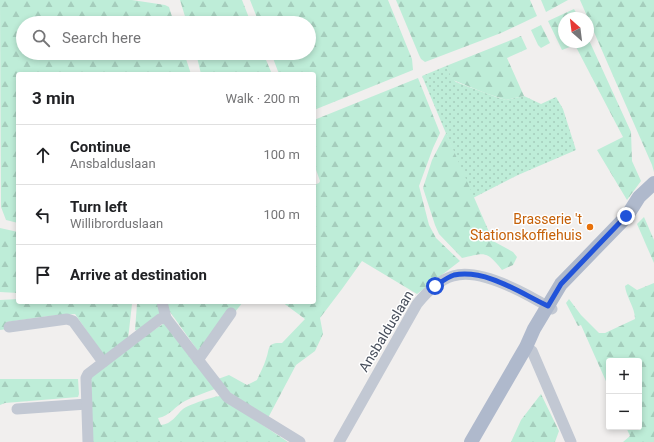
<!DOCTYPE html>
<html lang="en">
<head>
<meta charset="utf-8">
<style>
  body { margin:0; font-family:Roboto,sans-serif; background:#f6f6f6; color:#202124 }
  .controls { position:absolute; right:12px; bottom:12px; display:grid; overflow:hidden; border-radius:4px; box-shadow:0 2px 6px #0003 }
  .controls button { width:36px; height:36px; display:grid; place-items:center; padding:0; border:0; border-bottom:1px solid #e0e0e0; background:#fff; color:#202124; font:20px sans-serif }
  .compass { position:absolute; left:558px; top:12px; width:36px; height:36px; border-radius:50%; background:#fff; box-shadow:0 2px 6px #0003; rotate:332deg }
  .stop { position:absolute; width:12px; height:12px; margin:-9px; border:3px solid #2153d9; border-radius:50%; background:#fff }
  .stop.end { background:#2153d9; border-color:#fff; box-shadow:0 1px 4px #0008 }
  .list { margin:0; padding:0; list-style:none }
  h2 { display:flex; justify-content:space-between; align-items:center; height:52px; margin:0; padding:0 16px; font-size:17px }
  h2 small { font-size:13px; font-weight:400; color:#757577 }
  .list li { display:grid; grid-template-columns:26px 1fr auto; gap:12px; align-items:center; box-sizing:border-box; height:60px; padding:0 16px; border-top:1px solid #e0e0e0 }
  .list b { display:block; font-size:15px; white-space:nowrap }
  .list p { margin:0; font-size:13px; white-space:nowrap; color:#757577 }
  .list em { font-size:13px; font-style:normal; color:#757577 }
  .icon { flex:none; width:22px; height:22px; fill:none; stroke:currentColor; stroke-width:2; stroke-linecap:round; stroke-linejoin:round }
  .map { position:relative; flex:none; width:654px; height:442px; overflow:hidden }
  .search { position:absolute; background:#fff; box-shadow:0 2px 6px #0003; left:16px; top:16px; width:300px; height:44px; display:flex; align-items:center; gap:10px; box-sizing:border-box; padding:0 14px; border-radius:22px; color:#757577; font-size:15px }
  .panel { position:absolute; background:#fff; box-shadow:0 2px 6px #0003; left:16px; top:72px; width:300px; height:232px; border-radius:4px }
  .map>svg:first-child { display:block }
  .grass { fill:url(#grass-dots) }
  .forest { fill:url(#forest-firs) }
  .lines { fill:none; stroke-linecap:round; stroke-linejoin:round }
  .minor { stroke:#c2c8d3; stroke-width:11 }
  .major { stroke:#afb9cc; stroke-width:14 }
  .route { stroke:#2153d9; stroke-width:5 }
  .food-dot { fill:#e8710a; stroke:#fff; stroke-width:1.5 }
  .labels { text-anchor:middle; stroke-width:3; stroke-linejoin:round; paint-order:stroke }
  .food-label { font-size:14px; fill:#c56008; stroke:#fff; text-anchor:end }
  .street-label { font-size:14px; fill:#474e5b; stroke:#fff }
</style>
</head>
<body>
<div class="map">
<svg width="654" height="442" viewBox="0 0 654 442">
  <defs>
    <pattern id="grass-dots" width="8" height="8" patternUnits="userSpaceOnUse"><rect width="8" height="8" fill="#beedd8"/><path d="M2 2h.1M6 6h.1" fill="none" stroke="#a5cdbc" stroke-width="1.8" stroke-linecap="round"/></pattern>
    <pattern id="forest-firs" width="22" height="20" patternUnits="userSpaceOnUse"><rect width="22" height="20" fill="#beedd8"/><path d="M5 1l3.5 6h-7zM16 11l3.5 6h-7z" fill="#a5cdbc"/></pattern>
  </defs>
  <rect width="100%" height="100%" fill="#f1efee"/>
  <polygon class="grass" points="446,66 453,79 456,82 496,97 506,100 524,96 541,104 556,97 563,109 576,150 518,175 473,198 422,76"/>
  <g class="forest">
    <polygon points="0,0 132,0 165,5 169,7 174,23 23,23 23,53 184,53 191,74 18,74 18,223 6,220 1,207"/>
    <polygon points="180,0 242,0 251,23 187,23"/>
    <polygon points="250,0 388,0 412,59 413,70 314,110 314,74 279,74 271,53 309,53 309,23 259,23"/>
    <polygon points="396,0 530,0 537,16 501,33 425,62 421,59 419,55"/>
    <polygon points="541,0 568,0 546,12"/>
    <polygon points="580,0 654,0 654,172 652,165"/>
    <polygon points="574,9 579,18 564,18 564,42 588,42 588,38 631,132 632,161 641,181 627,200 597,150 623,137 575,45 562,50 548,21"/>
    <polygon points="541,25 550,43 541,48 538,45 531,30"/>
    <polygon points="521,36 527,49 507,58 524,96 506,100 485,93 453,80 446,66"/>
    <polygon points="196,53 263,53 272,74 201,74"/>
    <path d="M418,78L440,133L433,148L419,186L429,225L436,238L460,261L417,294L362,261L342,289L320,318L323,334L315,351L296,365L268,418L226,390L218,379L229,375L247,385L257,380C260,373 264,366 266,359C270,349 266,342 282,343L305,319L282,302H314V185L319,183L320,181L314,164V120Z"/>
    <path d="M446,133L493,241L513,252L517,257L513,265L502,270C486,250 485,253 462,258L439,234L435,225L423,188L432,160Z"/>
    <polygon points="644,217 654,240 654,263 637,224"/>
    <polygon points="0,228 18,232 18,293 0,292"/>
    <path d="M654,283V442H623L630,436L626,427H639V361H609V388L581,325L578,326L566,303L569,299L581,315L599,333H605L635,319C635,307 626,297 625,286L628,284L637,290Z"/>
    <polygon points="18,299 18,302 159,302 162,311 157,317 138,331 135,330 137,304 132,304 128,339 105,357 75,314 49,316 7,322 8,329 0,330 0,300"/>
    <polygon points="163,302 243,302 223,327 198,351"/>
    <path d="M166,323L215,389C205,393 194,396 185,401C175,406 170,416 158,418L161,425C172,424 176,415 183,409C188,405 214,396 221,396L225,400L288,442H92L91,373L163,324Z"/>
    <polygon points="0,379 78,379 79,394 78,397 5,403 0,405"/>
    <polygon points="541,394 555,423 559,431 555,442 511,442 521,420"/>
  </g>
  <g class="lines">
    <g class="minor">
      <polyline points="162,302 166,318 227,397 300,442"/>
      <polyline points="9,327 67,319 73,321 103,362"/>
      <polyline points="526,347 532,351 571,442"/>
      <polyline points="198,360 231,313"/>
      <polyline points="17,409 87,404"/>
      <polyline points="88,442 86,378 88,374 160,319 166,318"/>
      <path d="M339,442L417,304C426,293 439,280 453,276C480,267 529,295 552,309"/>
    </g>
    <polyline class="major" points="471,442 526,347 534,329 561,284 627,216 639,197 654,183"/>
  </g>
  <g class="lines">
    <path class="route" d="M435,286C441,282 448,277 454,275C487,269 520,293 548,306L561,284L626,216"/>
  </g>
  <circle class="food-dot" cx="590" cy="227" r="4"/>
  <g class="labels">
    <g class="food-label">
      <text x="582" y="224">Brasserie 't<tspan x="582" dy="16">Stationskoffiehuis</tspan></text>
    </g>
    <g class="street-label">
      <text transform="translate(386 331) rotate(-59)" y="5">Ansbalduslaan</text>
    </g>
  </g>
</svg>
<div class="controls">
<button>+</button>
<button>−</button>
</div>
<svg class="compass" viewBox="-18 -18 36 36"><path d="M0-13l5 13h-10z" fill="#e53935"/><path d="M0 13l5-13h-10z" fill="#757577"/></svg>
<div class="stop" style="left:435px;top:286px"></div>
<div class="stop end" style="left:626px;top:216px"></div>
<div class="search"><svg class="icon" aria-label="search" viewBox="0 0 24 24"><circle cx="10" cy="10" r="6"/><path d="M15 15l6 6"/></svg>Search here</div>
<section class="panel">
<h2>3 min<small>Walk · 200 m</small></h2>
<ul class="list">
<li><svg class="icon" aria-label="ahead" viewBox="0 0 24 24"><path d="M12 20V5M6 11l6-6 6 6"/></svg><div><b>Continue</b><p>Ansbalduslaan</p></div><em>100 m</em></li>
<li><svg class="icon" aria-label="left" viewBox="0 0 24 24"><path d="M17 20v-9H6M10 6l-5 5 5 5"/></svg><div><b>Turn left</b><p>Willibrorduslaan</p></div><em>100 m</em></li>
<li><svg class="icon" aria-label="arrive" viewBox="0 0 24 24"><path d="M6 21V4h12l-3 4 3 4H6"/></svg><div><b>Arrive at destination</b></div></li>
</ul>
</section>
</div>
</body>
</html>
